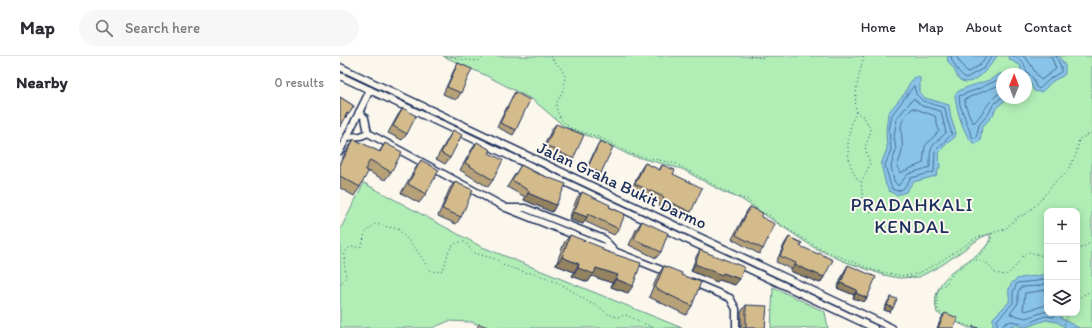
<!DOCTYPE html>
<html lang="en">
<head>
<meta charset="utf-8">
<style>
  body { margin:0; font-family:Itim,sans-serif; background:#f7f7f7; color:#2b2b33 }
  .controls { position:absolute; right:12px; bottom:12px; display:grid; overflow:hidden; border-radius:8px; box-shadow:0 2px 10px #0003 }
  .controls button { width:36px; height:36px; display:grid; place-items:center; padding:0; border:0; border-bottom:1px solid #e1e1e2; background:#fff; color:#2b2b33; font:20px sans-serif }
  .compass { position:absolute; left:656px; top:12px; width:36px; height:36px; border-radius:50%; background:#fff; box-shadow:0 2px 10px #0003; rotate:1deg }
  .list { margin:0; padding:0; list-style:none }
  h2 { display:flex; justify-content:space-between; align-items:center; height:52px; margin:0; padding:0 16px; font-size:17px }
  h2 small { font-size:13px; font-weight:400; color:#7c7c81 }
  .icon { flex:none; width:22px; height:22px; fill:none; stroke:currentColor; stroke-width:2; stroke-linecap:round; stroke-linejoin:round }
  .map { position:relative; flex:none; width:752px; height:272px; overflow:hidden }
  header { display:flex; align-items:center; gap:24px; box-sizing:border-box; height:56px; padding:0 20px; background:#fff; border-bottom:1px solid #e1e1e2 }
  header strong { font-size:19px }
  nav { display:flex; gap:22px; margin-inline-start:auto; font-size:14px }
  .search { width:280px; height:36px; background:#f7f7f7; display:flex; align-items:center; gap:10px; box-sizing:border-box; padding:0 14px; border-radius:22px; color:#7c7c81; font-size:15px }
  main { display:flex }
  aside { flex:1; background:#fff }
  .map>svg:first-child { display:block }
  .green { fill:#b0eeb6; stroke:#668e8a; fill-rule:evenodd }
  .water { fill:#89c4e8; stroke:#5d88b1 }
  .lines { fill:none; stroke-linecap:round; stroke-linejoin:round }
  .shore { stroke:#476b95; stroke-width:1 }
  .minor-casing { stroke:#1b2f5e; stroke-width:9 }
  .path { stroke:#1b2f5e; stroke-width:1; stroke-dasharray:1 3; stroke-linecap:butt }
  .minor { stroke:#fbf7ec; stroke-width:6 }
  .wall { fill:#b6a178; stroke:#1b2f5e }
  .shaded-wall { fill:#948361; stroke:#1b2f5e }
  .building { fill:#d4bb8b; stroke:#1b2f5e }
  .labels { text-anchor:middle; stroke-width:4; stroke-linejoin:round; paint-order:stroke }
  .street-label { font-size:17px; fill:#1b2f5e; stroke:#fbf7ec }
  .quarter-label { font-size:19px; letter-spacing:1px; fill:#1b2f5e; stroke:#fbf7ec }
</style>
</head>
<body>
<header>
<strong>Map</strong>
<div class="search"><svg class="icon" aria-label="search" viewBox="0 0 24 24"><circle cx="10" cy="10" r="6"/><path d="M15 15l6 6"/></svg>Search here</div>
<nav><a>Home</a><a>Map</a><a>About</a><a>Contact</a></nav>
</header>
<main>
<aside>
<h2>Nearby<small>0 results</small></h2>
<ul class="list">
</ul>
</aside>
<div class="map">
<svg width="752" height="272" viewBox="0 0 752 272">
  <rect width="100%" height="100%" fill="#fbf7ec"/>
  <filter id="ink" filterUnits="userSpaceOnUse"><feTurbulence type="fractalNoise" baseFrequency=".025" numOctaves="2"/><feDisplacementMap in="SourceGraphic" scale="8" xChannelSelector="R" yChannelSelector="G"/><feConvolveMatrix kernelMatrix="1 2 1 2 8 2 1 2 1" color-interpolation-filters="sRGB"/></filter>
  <g filter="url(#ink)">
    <g class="green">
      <path d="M103,0H752V272H629L597,257C584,211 654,204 650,178L642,181L602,209L579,221L559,222L544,219L503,205L473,191L401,143L383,136L342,113L289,99L264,86L225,71L193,44L147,20ZM662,18H686V42H662ZM707,155H737V257H707Z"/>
      <polygon points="24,127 140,190 342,272 149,272 131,266 109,265 92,272 0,272 0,174"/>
      <polygon points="433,231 485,256 488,272 431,272"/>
    </g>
    <g class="water">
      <path d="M608,0H657C651,9 634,33 620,24C617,22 616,17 614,13C611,9 606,6 608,0Z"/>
      <path d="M668,0H719L725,10V18C721,22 717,22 713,25C705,30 705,39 694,35L686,18L682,17L680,9L670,4Z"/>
      <path d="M659,18H663L662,42H668L656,52L653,59L642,71L640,85L635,88C624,82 616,52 615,39C621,29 649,28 659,18Z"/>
      <polygon points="575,21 580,22 580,36 585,42 609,49 611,62 616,77 615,81 604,90 599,97 600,110 596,120 573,126 566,136 556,139 549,135 546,129 541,108 547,93 546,75 548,57 565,37 569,28"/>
      <path d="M707,217V257H719L722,263L739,272H727L717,266L706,264L686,271L675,269L663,272L653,270V262L669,246C670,241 668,238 669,233C674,216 693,224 707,217Z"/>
    </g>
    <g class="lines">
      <g class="shore">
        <path d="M611,0C611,6 621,20 626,22L644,12L652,0"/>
        <polyline points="616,0 627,17 640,9 646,0"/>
        <polyline points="673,0 683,6 687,16 693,22 696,31 699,33 711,22 721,16 721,11 716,0"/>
        <path d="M683,0C691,5 694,17 701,24L716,13L711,0"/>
        <polyline points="662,22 638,33 619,40 620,49 632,81 636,82 639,69 649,57 653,49 662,41"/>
        <path d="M662,28L625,43V48L632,66H635C644,55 650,43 662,35"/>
        <polygon points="574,30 576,38 583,45 605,52 607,63 612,78 595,95 594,116 571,122 563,133 557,135 552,133 550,127 545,109 551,94 549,75 552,59"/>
        <path d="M574,43L582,50L601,55L606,77C590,92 590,89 590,111L568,118L558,130L554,125L551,110L556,94L554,80L557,62L572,44Z"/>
        <path d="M573,52L595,60L599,75L585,90L583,107L560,117L557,110C559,105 561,100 562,95C564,75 554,68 573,52Z"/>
        <polyline points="707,227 698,230 681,231 678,236 678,247 670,258 686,262 707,255"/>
        <polyline points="707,234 685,237 683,254 685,255 707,249"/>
        <polyline points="657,272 657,264 673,247 673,236 677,227 697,225 707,222"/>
        <polyline points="663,272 664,268 671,265 686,268 705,260 714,261 716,257"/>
      </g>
      <defs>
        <g id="minor">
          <polyline points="0,11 552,272"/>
          <polyline points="0,20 534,272"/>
          <polyline points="28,77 166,152 329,217"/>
          <polyline points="7,81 21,80 28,77 25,62 19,56"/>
          <polyline points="0,95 30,34"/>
          <polyline points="168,152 185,152 264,183 274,194"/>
          <polyline points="352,226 390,242 396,253 396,272"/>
        </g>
      </defs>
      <use href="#minor" class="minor-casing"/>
      <g class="path">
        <polyline points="111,0 118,3 138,5 145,0"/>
        <polyline points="210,0 222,14 225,20 224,32 216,48 217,55 221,63 230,72 261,82 291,98 337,108 392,139 408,144 420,156 429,159 438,167 480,193 536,215 558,219 566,220 579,217 596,208 636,182 665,173 678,161 686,158 698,147 716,125 726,117 736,99 739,83 752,77"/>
        <polyline points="410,0 421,2 426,0"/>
        <path d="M524,0C519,19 514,36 516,56L524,61L530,72V78L525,91L530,108L521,127L523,143L532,157"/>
        <path d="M516,56C506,77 503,108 521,127"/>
        <polyline points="737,194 752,186"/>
        <path d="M632,203L646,206L655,217L665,219C677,214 678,201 689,196L707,201"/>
        <path d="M0,229L6,221C6,212 0,199 9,192C13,190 17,192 22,190L25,177L35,168L58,173L76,193L90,214L95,216L103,214C108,201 107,185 125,186L134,197L156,203L162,209L188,217H194L221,228L250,247L259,251L268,258L277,261L286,259L314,272"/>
        <polyline points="737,243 752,234"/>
        <polyline points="603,260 597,252 597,238 600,231 606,228 614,216 641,198 651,184 652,177"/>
        <polyline points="617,266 635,272"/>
        <polyline points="463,272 464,271"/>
        <polyline points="723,272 728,257"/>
      </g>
      <use href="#minor" class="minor"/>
    </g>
    <g class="wall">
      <polygon points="118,7 121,37 116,44 103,38 114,14"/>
      <polygon points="175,36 176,74 173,79 157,71 172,41"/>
      <polygon points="0,41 14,50 4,64 0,71"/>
      <polygon points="63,52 67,78 62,84 48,77 58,59"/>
      <polygon points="216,68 233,103 229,109 202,94 212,73"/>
      <polygon points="113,74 110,102 105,108 96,103 109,81"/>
      <polygon points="14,83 39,96 45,87 51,116 45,124 25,114 20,131 14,140 0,132 0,106 8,92"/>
      <polygon points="260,85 261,117 258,122 245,116 257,90"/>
      <polygon points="137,86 153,124 148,131 120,114 132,93"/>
      <polygon points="81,104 86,138 79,147 61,137 75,113"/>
      <polygon points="305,107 319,114 322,109 333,118 351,156 346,162 319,150 320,147 291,134 301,113"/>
      <polygon points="181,109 196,117 216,149 212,156 184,144 185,141 167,131"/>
      <polygon points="115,126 121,161 116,168 98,160 110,132"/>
      <polygon points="242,136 269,151 279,173 274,179 244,165 243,168 229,163 237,142"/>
      <polygon points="410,151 421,161 423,193 419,198 392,183 407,155"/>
      <polygon points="302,165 321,196 316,202 289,189 297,172"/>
      <polygon points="230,179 262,194 288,237 271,231 272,227 252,220 248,226 232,220 234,216 216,209 224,187"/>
      <polygon points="449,181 460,190 484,221 480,227 450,215 451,213 436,206 445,187"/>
      <polygon points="360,194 395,229 379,224 377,226 351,215 356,201"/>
      <polygon points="508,209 527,242 524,246 513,242 514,239 497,232 505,214"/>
      <polygon points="324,210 341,219 352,250 346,259 309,241 318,219"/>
      <polygon points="551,241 553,252 550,256 544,254 548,245"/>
      <polygon points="406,249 425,272 401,272 401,256"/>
      <polygon points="605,257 614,272 597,272 601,263"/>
    </g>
    <g class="shaded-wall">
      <polygon points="188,137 216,149 212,156 184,144"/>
      <polygon points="234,156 247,161 243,168 229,163"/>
      <polygon points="222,201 239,208 234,216 216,209"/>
      <polygon points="355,208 383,217 400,223 395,229 379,224 377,226 351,215"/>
      <polygon points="455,209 484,221 480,227 450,215"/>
      <polygon points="238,212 256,212 278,219 272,227 252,220 248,226 232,220"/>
      <polygon points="276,223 293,230 288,237 271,231"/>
      <polygon points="501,227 517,234 514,239 497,232"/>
      <polygon points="516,237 527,242 524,246 513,242"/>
      <polygon points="547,249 553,252 550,256 544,254"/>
    </g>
    <g class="building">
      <polygon points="118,7 132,13 121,37 107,31"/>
      <polygon points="175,36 190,44 176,74 160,67"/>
      <polygon points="0,41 14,50 9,58 7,57 1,70 0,69"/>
      <polygon points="63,52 76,60 67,78 53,70"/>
      <polygon points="216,68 244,79 233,103 206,89"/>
      <polygon points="113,74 122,79 110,102 101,97"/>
      <polygon points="14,83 40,96 45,87 62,96 51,116 30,104 25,114 28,116 20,131 0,120 0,109"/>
      <polygon points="260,85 273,91 261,117 248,111"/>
      <polygon points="137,86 151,94 149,97 163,104 153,124 125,107"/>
      <polygon points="81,104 99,114 86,138 68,128"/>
      <polygon points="305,107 320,114 322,109 335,114 333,118 362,132 351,156 323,143 324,141 295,128"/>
      <polygon points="181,109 196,117 226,128 216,149 188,137 189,135 172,124"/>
      <polygon points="115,126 133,134 121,161 102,153"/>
      <polygon points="242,136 270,149 269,151 285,158 279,173 248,158 247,161 234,156"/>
      <polygon points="410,151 423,157 421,161 435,168 423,193 396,179"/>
      <polygon points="302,165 328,177 321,196 294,183"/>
      <polygon points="230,179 263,192 262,194 301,207 293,230 276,223 278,219 256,212 254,218 238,212 239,208 222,201"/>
      <polygon points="449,181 462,187 460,190 478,198 479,197 493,204 484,221 455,209 456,207 440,200"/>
      <polygon points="360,194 404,211 400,223 383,217 382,219 355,208"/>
      <polygon points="508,209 536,221 527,242 516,237 517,234 501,227"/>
      <polygon points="324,210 342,217 341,219 361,226 352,250 315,232"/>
      <polygon points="551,241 557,243 553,252 547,249"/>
      <polygon points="406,249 427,250 425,272 406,272"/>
      <polygon points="605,257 618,262 614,272 598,272"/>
      <polygon points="139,268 151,272 137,272"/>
      <polygon points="633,270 638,272 633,272"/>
    </g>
  </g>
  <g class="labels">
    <g class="street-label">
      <text transform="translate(282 129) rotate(25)" y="6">Jalan Graha Bukit Darmo</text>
    </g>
    <g class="quarter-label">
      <text x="572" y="155">PRADAHKALI<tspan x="572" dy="22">KENDAL</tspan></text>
    </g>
  </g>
</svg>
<div class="controls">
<button>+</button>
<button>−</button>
<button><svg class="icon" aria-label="layers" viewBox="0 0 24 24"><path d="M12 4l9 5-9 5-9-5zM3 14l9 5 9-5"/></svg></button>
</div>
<svg class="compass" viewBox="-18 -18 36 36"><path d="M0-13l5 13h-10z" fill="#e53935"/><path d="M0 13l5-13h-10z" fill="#7c7c81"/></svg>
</div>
</main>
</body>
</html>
